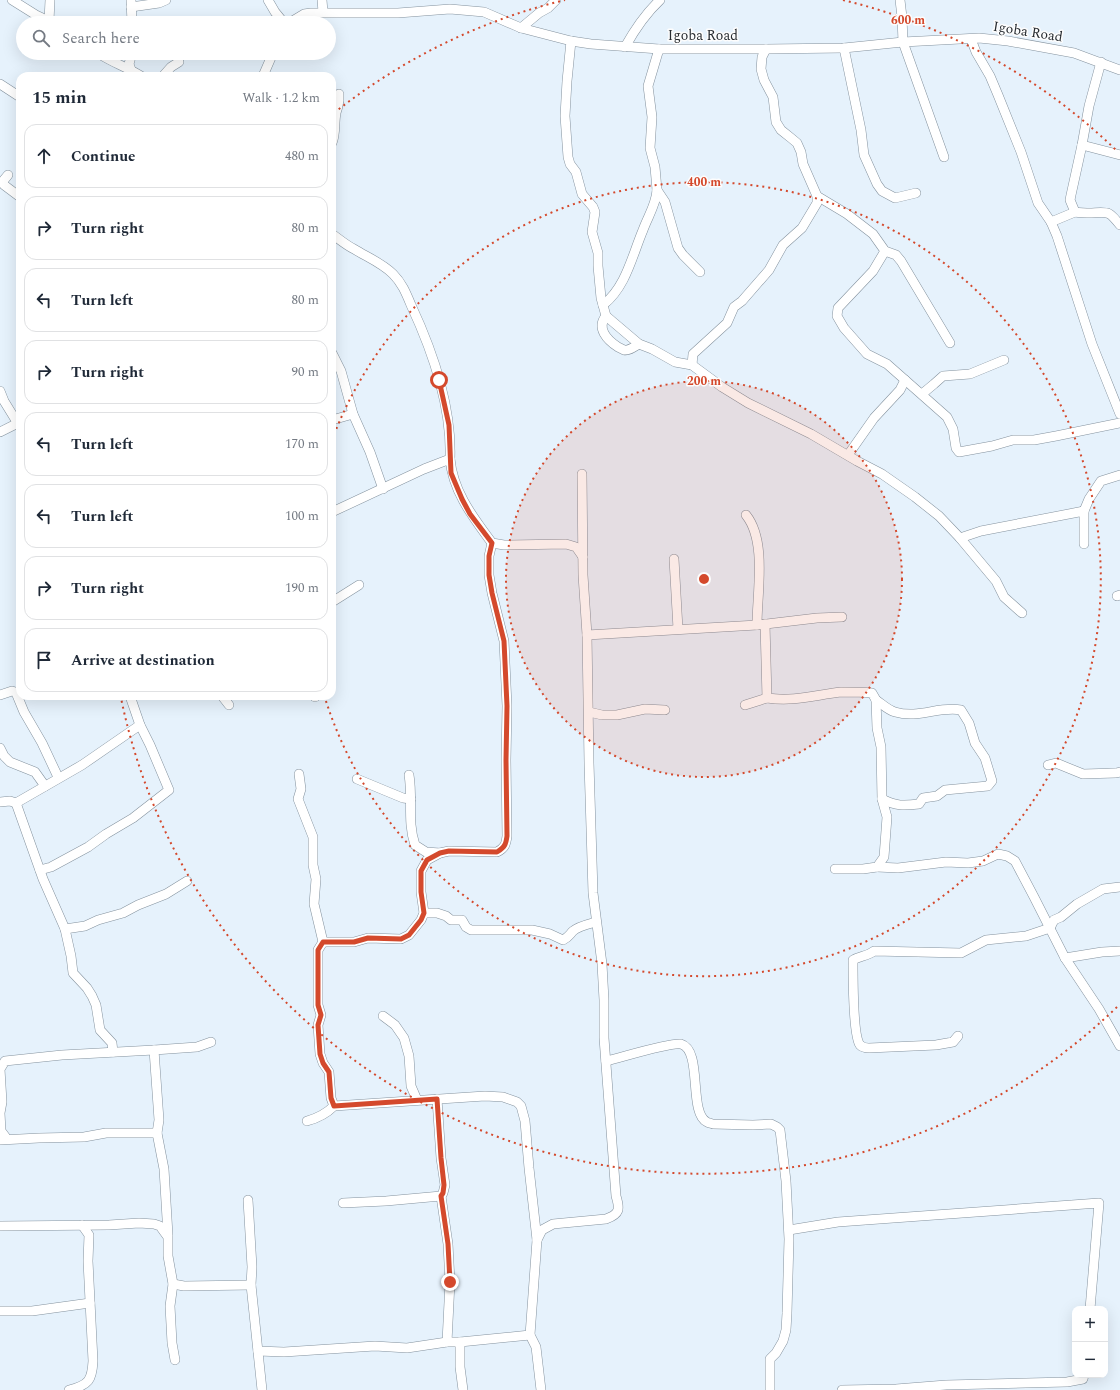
<!DOCTYPE html>
<html lang="en">
<head>
<meta charset="utf-8">
<style>
  body { margin:0; font-family:Spectral,serif; background:#f2f2f3; color:#1f2937 }
  .controls { position:absolute; right:12px; bottom:12px; display:grid; overflow:hidden; border-radius:8px; box-shadow:0 4px 16px #0002 }
  .controls button { width:36px; height:36px; display:grid; place-items:center; padding:0; border:0; border-bottom:1px solid #e0e1e3; background:#fff; color:#1f2937; font:20px sans-serif }
  .stop { position:absolute; width:12px; height:12px; margin:-9px; border:3px solid #d4492c; border-radius:50%; background:#fff }
  .stop.end { background:#d4492c; border-color:#fff; box-shadow:0 1px 4px #0008 }
  .list { margin:0; padding:0; list-style:none }
  h2 { display:flex; justify-content:space-between; align-items:center; height:52px; margin:0; padding:0 16px; font-size:17px }
  h2 small { font-size:13px; font-weight:400; color:#747a83 }
  .list li { display:grid; grid-template-columns:26px 1fr auto; gap:12px; align-items:center; box-sizing:border-box; height:64px; margin:0 8px 8px; padding:0 8px; border:1px solid #e0e1e3; border-radius:12px }
  .list b { display:block; font-size:15px; white-space:nowrap }
  .list em { font-size:13px; font-style:normal; color:#747a83 }
  .icon { flex:none; width:22px; height:22px; fill:none; stroke:currentColor; stroke-width:2; stroke-linecap:round; stroke-linejoin:round }
  .map { position:relative; flex:none; width:1120px; height:1390px; overflow:hidden }
  .search { position:absolute; background:#fff; box-shadow:0 4px 16px #0002; left:16px; top:16px; width:320px; height:44px; display:flex; align-items:center; gap:10px; box-sizing:border-box; padding:0 14px; border-radius:22px; color:#747a83; font-size:15px }
  .panel { position:absolute; background:#fff; box-shadow:0 4px 16px #0002; left:16px; top:72px; width:320px; height:628px; border-radius:12px }
  .map>svg:first-child { display:block }
  .lines { fill:none; stroke-linecap:round; stroke-linejoin:round }
  .minor-casing { stroke:#84929e; stroke-width:10 }
  .minor { stroke:#fff; stroke-width:9 }
  .route { stroke:#d4492c; stroke-width:5 }
  .ring { fill:none; stroke:#d4492c; stroke-width:2; stroke-dasharray:2 4 }
  .labels { text-anchor:middle; stroke-width:3; stroke-linejoin:round; paint-order:stroke }
  .street-label { font-size:14px; fill:#272c31; stroke:#fdfdfd }
  .centre { fill:#d4492c; stroke:#fdfdfd; stroke-width:2 }
  .ring-label { font-size:12px; text-anchor:middle; font-weight:bold; fill:#d4492c; stroke:#fdfdfd; stroke-width:3; stroke-linejoin:round; paint-order:stroke }
</style>
</head>
<body>
<div class="map">
<svg width="1120" height="1390" viewBox="0 0 1120 1390">
  <rect width="100%" height="100%" fill="#e6f2fc"/>
  <g class="lines">
    <defs>
      <g id="minor">
        <polyline points="12,0 36,15 53,23"/>
        <polyline points="131,0 132,23"/>
        <polyline points="268,0 275,12 284,23"/>
        <polyline points="322,0 323,12"/>
        <polyline points="900,0 902,17 903,42 944,157"/>
        <polyline points="131,7 159,3 166,0"/>
        <polyline points="49,21 50,0"/>
        <polyline points="289,23 304,14 311,13 398,13 450,9 484,12 521,28 571,41 591,44 659,49 766,49 844,48 903,42 979,38 1008,41 1074,53 1120,70"/>
        <polyline points="521,28 539,13 548,8 556,0"/>
        <polyline points="971,39 976,52 990,76 998,95 1021,152 1038,203 1051,222 1057,236 1092,344 1120,414"/>
        <polyline points="571,41 567,81 565,116 568,157 570,164 576,172 582,194 593,207 595,212 592,232 598,253 598,266 601,298 606,316 639,344 652,349 675,362 692,365 722,387 748,403 811,434 857,461 882,474 915,497 939,516 960,538 996,581 1004,597 1022,613"/>
        <path d="M625,47C635,29 645,14 660,0"/>
        <polyline points="844,48 861,130 864,155 877,184 882,191 895,198 916,193"/>
        <polyline points="659,49 648,86 652,117 650,148 655,167 657,190 665,202 678,248 683,255 700,272"/>
        <path d="M98,53C111,62 127,67 141,76"/>
        <path d="M1101,62L1089,106L1082,145L1071,195L1070,200L1075,212C1081,213 1086,213 1092,213C1109,212 1109,211 1120,225"/>
        <polyline points="131,70 129,64 132,53"/>
        <polyline points="163,76 171,67 179,62"/>
        <polyline points="263,76 273,53"/>
        <polyline points="0,84 20,97"/>
        <path d="M332,143C336,133 334,123 336,113C338,105 340,104 339,94"/>
        <polyline points="1082,145 1120,155"/>
        <polyline points="8,175 3,181 4,185 20,197"/>
        <polyline points="817,196 847,214 873,234 885,251 896,255 901,261 950,343"/>
        <polyline points="1051,222 1075,212"/>
        <path d="M332,234C339,239 346,245 354,249C367,257 382,263 393,274C402,283 406,293 411,305C433,352 452,406 450,459"/>
        <polyline points="885,251 873,271 838,308 837,316 844,328 867,354 887,364 947,417 953,429 956,448 959,452 992,446 1013,440 1034,440 1056,436 1120,423"/>
        <path d="M603,305C626,287 632,256 643,230C648,216 656,205 657,190"/>
        <path d="M606,316C596,328 607,340 618,347C620,348 622,349 624,350C629,351 634,347 639,344"/>
        <polyline points="332,353 341,371 353,414 370,452 383,489"/>
        <polyline points="692,365 693,354 727,323 734,307 742,301 769,270 783,245 802,228 817,203 817,196 803,164 801,152 797,143 791,138 781,130 776,122 773,97 764,80 761,69 762,57 766,49"/>
        <polyline points="0,391 4,401 20,427"/>
        <polyline points="922,394 934,384 943,376 970,374 1004,360"/>
        <polyline points="332,420 353,414"/>
        <polyline points="0,432 20,422"/>
        <polyline points="848,455 874,418 900,390 905,380"/>
        <path d="M332,512L424,469L450,459C453,492 473,517 492,543L504,545L566,544L576,547L583,557"/>
        <path d="M746,515C767,541 757,593 757,625"/>
        <polyline points="960,538 981,531 1084,511"/>
        <polyline points="1084,544 1084,511 1089,499 1101,481 1120,475"/>
        <polyline points="674,559 678,629"/>
        <polyline points="1117,596 1120,595"/>
        <polyline points="332,602 359,585"/>
        <path d="M765,624L767,698C794,702 815,695 841,692C852,692 862,692 872,693L876,700L877,728L881,747L882,799L887,817L884,857L877,867L863,869H835"/>
        <polyline points="587,635 757,625 817,618 842,617"/>
        <polyline points="0,695 12,691 15,692 17,695 24,712 42,743 58,777"/>
        <polyline points="222,696 229,705"/>
        <polyline points="315,696 315,697"/>
        <path d="M876,700C882,704 888,710 895,712C919,719 938,706 961,710L969,723L975,743L985,758L992,781L988,786L945,790L937,796L923,798L919,804C903,806 896,806 882,799"/>
        <polyline points="745,705 767,698"/>
        <polyline points="589,712 602,715 617,715 645,709 665,710"/>
        <polyline points="0,748 4,756 10,762 35,772 45,786"/>
        <polyline points="1048,765 1056,763 1083,774 1116,773 1120,772"/>
        <polyline points="299,774 301,789 298,799 313,837 313,865 316,879 314,904 323,942 318,950 318,1005 321,1015 318,1025 320,1054 323,1063 329,1072 331,1098 334,1106"/>
        <path d="M409,775C413,798 407,822 415,845L426,852L440,853"/>
        <polyline points="357,779 403,798 411,799"/>
        <polyline points="0,802 10,801 16,803 82,765 140,725"/>
        <polyline points="16,803 43,879 65,929 71,956 73,973 87,988 92,996 96,1005 100,1030 112,1043 113,1052"/>
        <polyline points="877,867 898,868 946,862 968,863 983,861 998,854 1007,856 1015,861 1034,897 1065,958 1099,1009 1120,1046"/>
        <polyline points="40,870 51,867 88,847 106,834 133,818 169,790 150,745 140,725 130,696"/>
        <path d="M424,913H437L446,916L451,920H462L466,927L471,930H532L550,934L563,940C570,936 569,935 573,931C579,926 589,924 596,922"/>
        <polyline points="65,929 85,926 98,920 123,913 138,905 166,894 187,881"/>
        <path d="M323,942H354L368,938L401,939L409,935L421,920L424,913L421,892V871L427,860L440,853L449,851L497,852C505,848 506,844 507,836L506,760L507,706L504,641L492,593L489,575V556L492,543"/>
        <polyline points="1065,958 1102,952 1120,951"/>
        <polyline points="383,1016 395,1025 404,1038 409,1056 411,1086 417,1100"/>
        <path d="M958,1036L953,1042L936,1045L869,1048C865,1048 862,1047 860,1045C853,1036 853,973 853,960C860,956 868,956 874,951L961,953L986,940L1026,936L1050,928L1054,920L1061,917L1077,904L1103,889L1120,887"/>
        <path d="M606,1061C620,1058 670,1042 681,1044C703,1050 688,1113 707,1122C708,1123 711,1123 713,1124L753,1125L771,1124L777,1127L780,1130L786,1181L789,1239L787,1313L786,1330L783,1341L776,1353L770,1359V1390"/>
        <path d="M307,1121C318,1118 326,1114 334,1106L485,1096L503,1097L517,1102L521,1106L525,1121L529,1168L537,1240L530,1335L536,1347L541,1390"/>
        <polyline points="157,1133 159,1120 154,1050 197,1047 211,1042"/>
        <polyline points="7,1139 1,1131 0,1113 2,1102 0,1069 5,1061 62,1055 154,1050"/>
        <polyline points="0,1140 39,1138 84,1137 106,1133 157,1133 164,1169 168,1235"/>
        <polyline points="441,1196 448,1244 450,1282 447,1342"/>
        <polyline points="248,1200 252,1267 251,1285 262,1390"/>
        <polyline points="343,1203 386,1201 441,1196 443,1193 445,1185 441,1158 437,1099"/>
        <polyline points="0,1226 109,1225 139,1223 154,1224 160,1226 168,1237 168,1256 173,1284 170,1306 172,1343 175,1360"/>
        <polyline points="789,1230 838,1222 1099,1203 1090,1309"/>
        <path d="M537,1240L542,1230L553,1224L606,1219C620,1214 620,1209 616,1196L604,1038V1000L602,964L593,893L589,763L587,635L583,575L582,474"/>
        <polyline points="173,1284 184,1286 251,1285"/>
        <polyline points="0,1311 32,1311 90,1303"/>
        <polyline points="460,1342 460,1367 463,1390"/>
        <polyline points="258,1351 284,1352 375,1346 407,1348 447,1342 460,1342 530,1335"/>
        <path d="M69,1390C89,1385 92,1380 93,1361L88,1261L89,1235L82,1225"/>
        <polyline points="842,1390 896,1389 946,1385 1067,1382 1083,1379 1084,1375"/>
      </g>
    </defs>
    <use href="#minor" class="minor-casing"/>
    <use href="#minor" class="minor"/>
  </g>
  <g class="lines">
    <path class="route" d="M439,380L449,425L451,473L462,499L470,514L492,543L489,556V575L492,593L504,641L507,706L506,760L507,836C506,844 505,847 497,852L449,851L440,853L427,860L421,871V892L424,913L421,920L409,935L401,939L368,938L354,942H323L318,950V1005L321,1015L318,1025L320,1054L323,1063L329,1072L331,1098L334,1106L437,1099L441,1158L444,1185L443,1193L441,1196L448,1244L450,1282"/>
  </g>
  <circle cx="704" cy="579" r="198" fill="#d4492c" fill-opacity=".12"/>
  <g class="ring">
    <circle cx="704" cy="579" r="198"/>
    <path d="M332 440A397 397 0 1 1 325 698"/>
    <path d="M1117 1007A595 595 0 0 1 121 698M334 113A595 595 0 0 1 565 0M843 0A595 595 0 0 1 1117 151"/>
  </g>
  <g class="labels">
    <g class="street-label">
      <text transform="translate(1028 31) rotate(9)" y="5">Igoba Road</text>
      <text x="703" y="40">Igoba Road</text>
    </g>
  </g>
  <circle cx="704" cy="579" r="6" class="centre"/>
  <g class="ring-label">
    <text x="908" y="24">600 m</text>
    <text x="704" y="186">400 m</text>
    <text x="704" y="385">200 m</text>
  </g>
</svg>
<div class="controls">
<button>+</button>
<button>−</button>
</div>
<div class="stop" style="left:439px;top:380px"></div>
<div class="stop end" style="left:450px;top:1282px"></div>
<div class="search"><svg class="icon" aria-label="search" viewBox="0 0 24 24"><circle cx="10" cy="10" r="6"/><path d="M15 15l6 6"/></svg>Search here</div>
<section class="panel">
<h2>15 min<small>Walk · 1.2 km</small></h2>
<ul class="list">
<li><svg class="icon" aria-label="ahead" viewBox="0 0 24 24"><path d="M12 20V5M6 11l6-6 6 6"/></svg><div><b>Continue</b></div><em>480 m</em></li>
<li><svg class="icon" aria-label="right" viewBox="0 0 24 24"><path d="M7 20v-9h11M14 6l5 5-5 5"/></svg><div><b>Turn right</b></div><em>80 m</em></li>
<li><svg class="icon" aria-label="left" viewBox="0 0 24 24"><path d="M17 20v-9H6M10 6l-5 5 5 5"/></svg><div><b>Turn left</b></div><em>80 m</em></li>
<li><svg class="icon" aria-label="right" viewBox="0 0 24 24"><path d="M7 20v-9h11M14 6l5 5-5 5"/></svg><div><b>Turn right</b></div><em>90 m</em></li>
<li><svg class="icon" aria-label="left" viewBox="0 0 24 24"><path d="M17 20v-9H6M10 6l-5 5 5 5"/></svg><div><b>Turn left</b></div><em>170 m</em></li>
<li><svg class="icon" aria-label="left" viewBox="0 0 24 24"><path d="M17 20v-9H6M10 6l-5 5 5 5"/></svg><div><b>Turn left</b></div><em>100 m</em></li>
<li><svg class="icon" aria-label="right" viewBox="0 0 24 24"><path d="M7 20v-9h11M14 6l5 5-5 5"/></svg><div><b>Turn right</b></div><em>190 m</em></li>
<li><svg class="icon" aria-label="arrive" viewBox="0 0 24 24"><path d="M6 21V4h12l-3 4 3 4H6"/></svg><div><b>Arrive at destination</b></div></li>
</ul>
</section>
</div>
</body>
</html>
